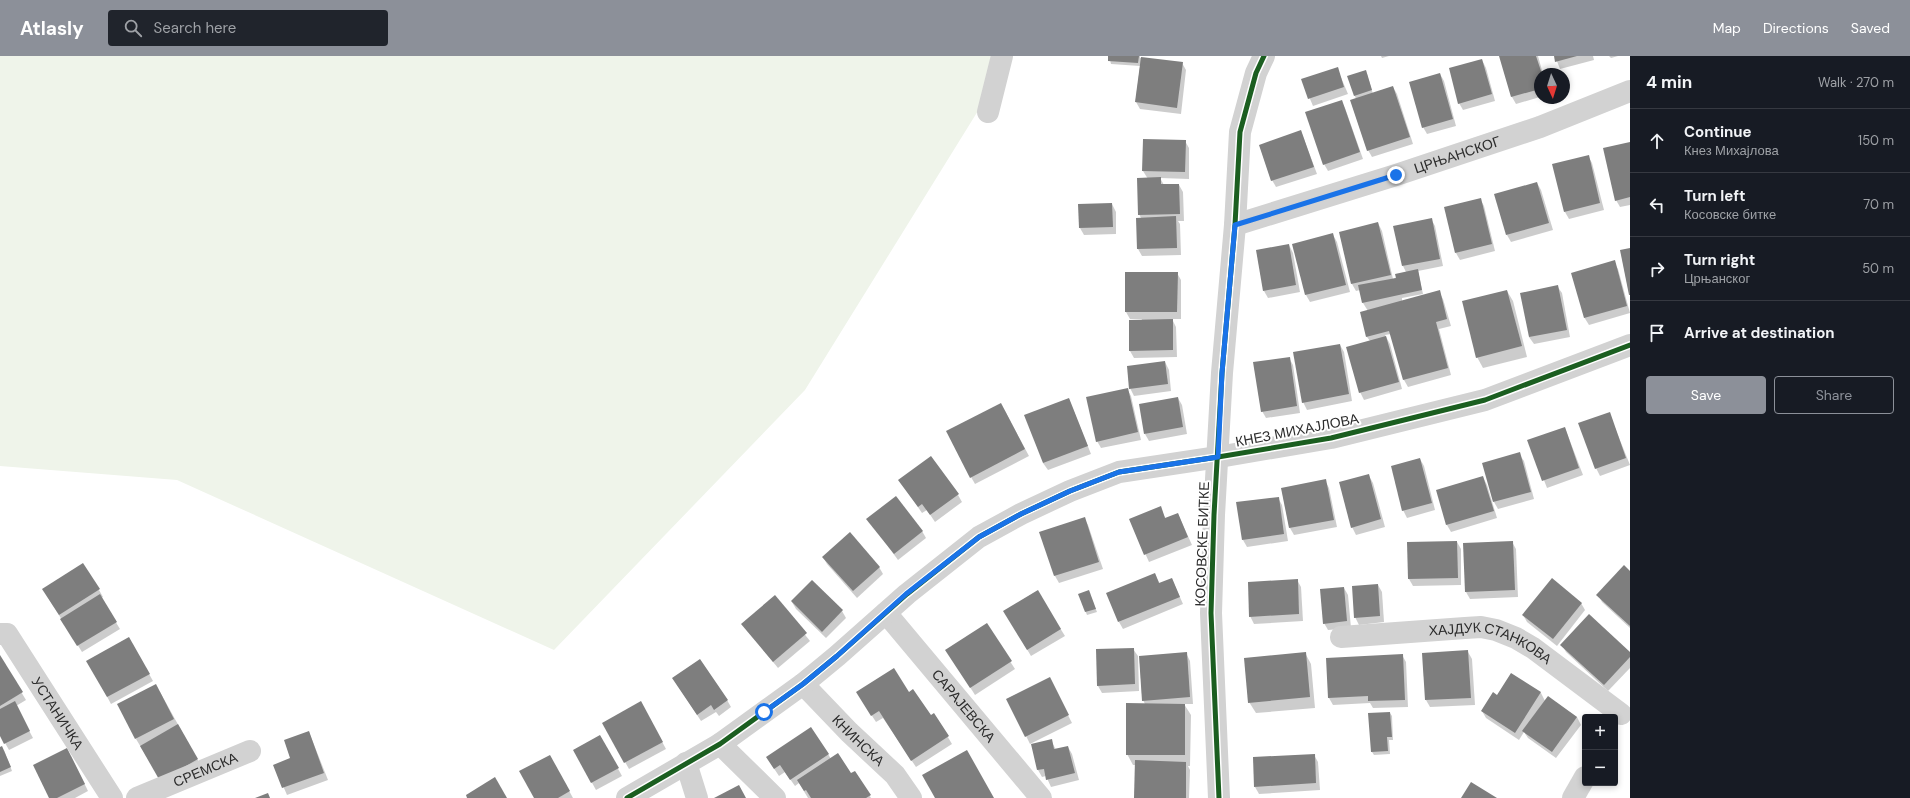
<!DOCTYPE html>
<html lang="en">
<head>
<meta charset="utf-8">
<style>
  body { margin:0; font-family:"DM Sans",sans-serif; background:#20242c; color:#f1f3f6 }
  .controls { position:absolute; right:12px; bottom:12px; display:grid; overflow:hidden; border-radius:4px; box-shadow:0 2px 6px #0003 }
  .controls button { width:36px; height:36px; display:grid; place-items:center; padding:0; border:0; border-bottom:1px solid #363941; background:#171b24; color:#f1f3f6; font:20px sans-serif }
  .compass { position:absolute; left:1534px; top:12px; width:36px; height:36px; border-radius:50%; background:#171b24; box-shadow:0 2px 6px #0003; rotate:176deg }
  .stop { position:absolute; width:12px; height:12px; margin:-9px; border:3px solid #1a73e8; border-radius:50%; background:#fff }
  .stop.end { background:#1a73e8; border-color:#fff; box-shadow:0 1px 4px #0008 }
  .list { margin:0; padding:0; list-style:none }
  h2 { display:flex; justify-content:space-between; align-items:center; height:52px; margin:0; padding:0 16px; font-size:17px }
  h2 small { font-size:13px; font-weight:400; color:#9ea1a6 }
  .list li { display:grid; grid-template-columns:26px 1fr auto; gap:12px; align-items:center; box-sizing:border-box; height:64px; padding:0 16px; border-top:1px solid #363941 }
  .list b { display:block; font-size:15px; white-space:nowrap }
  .list p { margin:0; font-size:13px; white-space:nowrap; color:#9ea1a6 }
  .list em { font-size:13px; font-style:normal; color:#9ea1a6 }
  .actions { display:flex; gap:8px; padding:12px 16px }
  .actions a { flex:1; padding:9px 0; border:1px solid #8c9099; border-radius:4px; text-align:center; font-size:14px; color:#8c9099 }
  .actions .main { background:#8c9099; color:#fff }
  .icon { flex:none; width:22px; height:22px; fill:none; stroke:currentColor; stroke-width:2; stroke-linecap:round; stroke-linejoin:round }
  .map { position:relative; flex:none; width:1630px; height:742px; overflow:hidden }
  header { display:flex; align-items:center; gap:24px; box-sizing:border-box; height:56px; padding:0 20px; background:#8c9099; color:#fff }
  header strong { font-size:19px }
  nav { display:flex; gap:22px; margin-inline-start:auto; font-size:14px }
  .search { width:280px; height:36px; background:#20242c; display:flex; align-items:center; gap:10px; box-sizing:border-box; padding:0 14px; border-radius:4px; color:#9ea1a6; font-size:15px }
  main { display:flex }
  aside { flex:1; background:#171b24 }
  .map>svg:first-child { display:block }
  .green { fill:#eff4ea }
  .shadow { fill:#0003 }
  .building { fill:#7e7e7e }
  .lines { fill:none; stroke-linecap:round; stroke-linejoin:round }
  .minor { stroke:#d2d2d2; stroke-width:22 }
  .cycleway-casing { stroke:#fff; stroke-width:8 }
  .cycleway { stroke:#1b5e20; stroke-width:5 }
  .route { stroke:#1a73e8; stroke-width:5 }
  .labels { text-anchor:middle; stroke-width:4; stroke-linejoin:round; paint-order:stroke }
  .street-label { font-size:14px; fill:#2d2d2d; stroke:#fff }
</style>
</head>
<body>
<header>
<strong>Atlasly</strong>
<div class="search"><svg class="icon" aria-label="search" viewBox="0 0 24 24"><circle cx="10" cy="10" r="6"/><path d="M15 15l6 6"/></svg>Search here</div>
<nav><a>Map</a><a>Directions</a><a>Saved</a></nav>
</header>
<main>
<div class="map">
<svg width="1630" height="742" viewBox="0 0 1630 742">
  <rect width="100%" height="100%" fill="#fff"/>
  <polygon class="green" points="0,0 1012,0 805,334 554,594 177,424 0,410"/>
  <g class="shadow">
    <polygon points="1109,0 1140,0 1140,2 1182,7 1186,14 1181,58 1140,53 1136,46 1140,10 1111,8"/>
    <polygon points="1381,0 1389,0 1382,2"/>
    <polygon points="1501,0 1538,0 1543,18 1540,18 1540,41 1516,48 1512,41"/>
    <polygon points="1555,0 1593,0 1594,4 1560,13"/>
    <polygon points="1609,0 1618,0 1611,2"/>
    <polygon points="1482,4 1486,12 1495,45 1463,54 1459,47"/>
    <polygon points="1337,12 1348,38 1313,50 1302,24"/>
    <polygon points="1367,18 1373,38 1393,31 1397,38 1413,88 1372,101 1368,94 1356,43 1348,21"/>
    <polygon points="1440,18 1444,25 1456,70 1427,78 1423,71"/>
    <polygon points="1341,45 1345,52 1363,103 1328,115 1324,108"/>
    <polygon points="1301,75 1317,118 1276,131 1272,124"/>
    <polygon points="1185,85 1189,92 1189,123 1160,122 1164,129 1179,129 1183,136 1184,165 1178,165 1180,168 1181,199 1142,200 1138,193 1141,162 1139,158 1148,123 1143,115"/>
    <polygon points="1630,87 1630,149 1620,151 1616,144"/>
    <polygon points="1588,100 1592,107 1604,154 1569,163 1565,156"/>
    <polygon points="1537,127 1541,134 1553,174 1511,186 1507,179"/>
    <polygon points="1480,143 1484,150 1495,195 1460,204 1456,197"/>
    <polygon points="1112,148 1116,156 1116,178 1084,179 1080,172"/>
    <polygon points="1431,163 1435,170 1443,210 1418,215 1423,238 1402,242 1402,245 1439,236 1443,243 1451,270 1439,273 1451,319 1408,331 1404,324 1391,278 1385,279 1390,288 1402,333 1364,344 1360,336 1370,285 1367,281 1368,255 1363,247 1360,234 1356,235 1352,228 1340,177 1378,167 1382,175 1393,223 1406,216 1403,210"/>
    <polygon points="1333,179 1337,186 1350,236 1310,246 1306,239"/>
    <polygon points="1289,189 1293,197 1300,236 1268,242 1264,235"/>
    <polygon points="1614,206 1618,213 1630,257 1589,269 1584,261"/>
    <polygon points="1177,217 1181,224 1181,263 1172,263 1176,271 1177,301 1134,302 1130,295 1142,263 1130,263 1126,256"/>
    <polygon points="1557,230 1562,237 1570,281 1534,288 1529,281"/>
    <polygon points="1507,235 1513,245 1527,301 1483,312 1477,301"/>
    <polygon points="1340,289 1344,296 1352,345 1307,354 1303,346"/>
    <polygon points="1289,302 1293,309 1300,357 1266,362 1262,355"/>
    <polygon points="1165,306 1169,314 1171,335 1134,340 1130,332"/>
    <polygon points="1127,333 1131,340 1141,384 1101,392 1097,385"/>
    <polygon points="1178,342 1182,349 1187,378 1149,385 1145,378"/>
    <polygon points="1069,343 1091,398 1048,414 1043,407"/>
    <polygon points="1005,355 1029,400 975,428 971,421"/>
    <polygon points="1609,357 1630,409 1600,420 1596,412"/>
    <polygon points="1565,372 1583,419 1547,432 1529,385"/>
    <polygon points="1519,398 1524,405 1534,443 1498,453 1494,446"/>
    <polygon points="1420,403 1424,410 1435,454 1407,462 1403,454"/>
    <polygon points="1369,420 1373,427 1385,471 1356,479 1352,471"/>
    <polygon points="1483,421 1487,429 1497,462 1451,476 1447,469 1437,435"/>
    <polygon points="900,425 958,439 962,446 935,466 927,454 922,457"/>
    <polygon points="1325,425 1329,432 1337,471 1294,479 1290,472 1282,433"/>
    <polygon points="1278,442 1282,449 1288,485 1247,491 1243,484"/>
    <polygon points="1160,452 1166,463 1178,458 1192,489 1149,506 1130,464"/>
    <polygon points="1084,462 1088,469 1103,513 1059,527 1055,520 1041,477"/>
    <polygon points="868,463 922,475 926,482 898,504"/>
    <polygon points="1457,486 1461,493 1461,529 1413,530 1409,523"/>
    <polygon points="1512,486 1516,493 1518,541 1470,543 1466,536"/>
    <polygon points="823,501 879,511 883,518 857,542 827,508"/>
    <polygon points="1630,517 1630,572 1602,546 1598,539"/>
    <polygon points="1155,518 1160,528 1172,523 1183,548 1123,573 1119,566"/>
    <polygon points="1297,524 1301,531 1303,565 1254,568 1250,560"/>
    <polygon points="1378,529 1382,536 1384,566 1359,569 1355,561"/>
    <polygon points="1344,532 1348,539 1351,572 1328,574 1324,567"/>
    <polygon points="99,534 103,541 101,542 120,573 82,596 47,540"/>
    <polygon points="1037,535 1065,580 1031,600 1004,555"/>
    <polygon points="1089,536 1097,556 1087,559 1079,539"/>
    <polygon points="775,541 810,585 778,612 742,568"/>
    <polygon points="792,546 842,555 846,562 826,582 796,553"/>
    <polygon points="1581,547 1585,554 1557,590 1527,566 1523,559"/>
    <polygon points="986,568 1015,613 975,639 951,601"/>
    <polygon points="129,582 153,625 111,648 88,605"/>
    <polygon points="1562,589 1630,597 1630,612 1608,635 1566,596"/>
    <polygon points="1133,593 1138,600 1139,635 1102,637 1098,630"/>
    <polygon points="1468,596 1472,603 1475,649 1430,651 1426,644"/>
    <polygon points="1186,597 1190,605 1193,648 1184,648 1191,659 1190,710 1188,710 1190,714 1189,742 1135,742 1136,709 1133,709 1127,698 1145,648 1143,644"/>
    <polygon points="1305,597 1311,608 1315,652 1256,657 1249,646"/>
    <polygon points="1402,599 1406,606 1408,651 1373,652 1370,647 1333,649 1329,642 1327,603"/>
    <polygon points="0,601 26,644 16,650 33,682 9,694 0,678"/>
    <polygon points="1511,619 1541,637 1545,645 1548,641 1577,661 1581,669 1556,702 1528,682 1524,676 1519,684 1486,662 1482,655 1498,641"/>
    <polygon points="673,622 727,644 731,651 719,660 716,656 701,665"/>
    <polygon points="1053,630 1072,667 1030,688 1008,643"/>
    <polygon points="160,636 201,710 165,731 136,683"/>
    <polygon points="909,637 930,661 934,658 952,688 916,711 883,662 876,666 861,643"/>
    <polygon points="641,647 666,693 629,713 603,667"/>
    <polygon points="1390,657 1392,660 1393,684 1389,684 1390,698 1374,699 1372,696"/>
    <polygon points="309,676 328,724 287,739 274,709 292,703"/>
    <polygon points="600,680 622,720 596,734 574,694"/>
    <polygon points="1051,684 1056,694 1068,691 1072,698 1079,724 1051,731 1046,720 1042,721 1038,714 1032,689"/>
    <polygon points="0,692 4,694 12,715 0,720"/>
    <polygon points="828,698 831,703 851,718 855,716 871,742 808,742 799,727 795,730 785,716 779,720 771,708"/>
    <polygon points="1314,699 1318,706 1320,734 1259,738 1255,731"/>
    <polygon points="71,700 88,735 75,742 50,742"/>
    <polygon points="550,700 573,742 535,742"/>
  </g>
  <g class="building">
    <polygon points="1108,0 1139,0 1138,7 1108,5"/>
    <polygon points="1499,0 1536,0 1542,18 1540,18 1540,33 1511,41"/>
    <polygon points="1554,0 1577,0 1555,6"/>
    <polygon points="1141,1 1183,6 1177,52 1135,46"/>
    <polygon points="1482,3 1492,38 1458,48 1449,12"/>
    <polygon points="1338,11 1344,31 1308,43 1301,23"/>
    <polygon points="1366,14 1372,34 1354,40 1347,20"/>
    <polygon points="1440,17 1453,63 1422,72 1409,26"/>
    <polygon points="1393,30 1410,81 1367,95 1350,44"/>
    <polygon points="1342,44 1360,96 1323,109 1305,56"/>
    <polygon points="1301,74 1314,111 1271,125 1259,89"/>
    <polygon points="1143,83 1186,84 1185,116 1142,115"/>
    <polygon points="1630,86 1630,141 1615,145 1603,92"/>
    <polygon points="1589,99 1600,147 1564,156 1552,108"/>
    <polygon points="1161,121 1161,128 1179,128 1180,158 1138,159 1137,122"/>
    <polygon points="1537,126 1549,167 1506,179 1494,138"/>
    <polygon points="1481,142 1492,188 1455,197 1444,151"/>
    <polygon points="1112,147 1113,171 1079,172 1078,148"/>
    <polygon points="1176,160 1177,192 1137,193 1136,162"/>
    <polygon points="1432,162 1440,203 1402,210 1393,170"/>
    <polygon points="1378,166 1391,219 1351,228 1339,176"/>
    <polygon points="1333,177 1346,229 1305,239 1292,188"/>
    <polygon points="1289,188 1296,229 1263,235 1256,194"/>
    <polygon points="1630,192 1630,239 1629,239 1620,194"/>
    <polygon points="1615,204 1627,250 1584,262 1571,217"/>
    <polygon points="1418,213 1422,234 1362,247 1358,229 1396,222 1395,218"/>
    <polygon points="1125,216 1178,216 1177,256 1125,256"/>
    <polygon points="1558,229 1567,274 1529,281 1520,237"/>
    <polygon points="1440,234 1447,263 1436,266 1448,312 1403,324 1389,275 1366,281 1360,256"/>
    <polygon points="1507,234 1522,290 1476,302 1462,245"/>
    <polygon points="1173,263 1173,294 1129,295 1129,264"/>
    <polygon points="1386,280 1399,326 1359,337 1346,291"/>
    <polygon points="1340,288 1349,338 1302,347 1293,296"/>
    <polygon points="1290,301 1297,350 1261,356 1253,306"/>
    <polygon points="1165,305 1168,328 1129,333 1127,310"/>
    <polygon points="1128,332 1138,376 1096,386 1086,341"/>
    <polygon points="1178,341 1183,371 1144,378 1139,348"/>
    <polygon points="1069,342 1088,390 1043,407 1024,359"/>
    <polygon points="1001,347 1025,393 970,422 946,375"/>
    <polygon points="1610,356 1626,402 1595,413 1578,367"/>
    <polygon points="1565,371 1579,412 1542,425 1527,384"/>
    <polygon points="1520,396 1531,436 1493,446 1482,407"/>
    <polygon points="931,400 959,438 930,459 922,448 918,451 898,424"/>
    <polygon points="1420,402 1432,447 1402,455 1391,410"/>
    <polygon points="1369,418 1381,463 1351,472 1339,426"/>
    <polygon points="1483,420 1494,455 1446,469 1436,434"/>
    <polygon points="1326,423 1334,464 1289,472 1281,432"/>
    <polygon points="896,440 923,475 894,498 866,463"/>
    <polygon points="1279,441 1284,478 1242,484 1236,446"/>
    <polygon points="1161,450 1165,462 1178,457 1188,481 1144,499 1129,463"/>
    <polygon points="1085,461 1099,506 1054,520 1039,476"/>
    <polygon points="850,476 880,511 853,535 822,501"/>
    <polygon points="1457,485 1458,522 1408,523 1407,486"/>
    <polygon points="1513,485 1515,534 1465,536 1463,487"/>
    <polygon points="83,507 100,533 59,559 42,533"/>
    <polygon points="1624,509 1630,515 1630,570 1596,539"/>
    <polygon points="1155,517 1159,527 1172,522 1180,541 1118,566 1106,537"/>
    <polygon points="1552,522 1582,547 1553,583 1522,559"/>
    <polygon points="1298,523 1299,558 1249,561 1248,526"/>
    <polygon points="812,524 843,554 822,576 791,545"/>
    <polygon points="1378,528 1380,560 1354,562 1352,530"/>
    <polygon points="1344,531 1347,565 1323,568 1320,533"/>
    <polygon points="1038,534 1061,573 1027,594 1003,555"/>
    <polygon points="1089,534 1096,553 1085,556 1078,538"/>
    <polygon points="100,538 117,566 77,590 60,563"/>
    <polygon points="775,539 807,577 773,606 741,568"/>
    <polygon points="1589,558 1630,596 1630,601 1604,629 1560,589"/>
    <polygon points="987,567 1012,605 970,632 945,594"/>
    <polygon points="129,581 150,618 107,641 86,605"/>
    <polygon points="1134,592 1135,628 1097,630 1096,593"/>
    <polygon points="1468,594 1471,642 1425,644 1422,597"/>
    <polygon points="1187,596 1190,641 1142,645 1139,600"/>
    <polygon points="1306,596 1310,641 1248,647 1244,602"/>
    <polygon points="1403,598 1405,644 1368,645 1368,640 1328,642 1326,602"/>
    <polygon points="0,599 23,636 0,650"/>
    <polygon points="700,603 728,644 714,654 711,649 697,659 672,622"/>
    <polygon points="894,612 909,636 913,633 931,659 934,657 949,680 911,705 879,655 871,660 856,636"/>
    <polygon points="1511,617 1541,636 1515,677 1481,655 1493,636 1497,639"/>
    <polygon points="1050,621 1069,659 1025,681 1006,643"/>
    <polygon points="156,628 174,663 135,683 117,648"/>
    <polygon points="1548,640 1577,661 1552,696 1522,675"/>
    <polygon points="15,645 30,675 4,688 0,680 0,653"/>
    <polygon points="641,645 663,686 624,707 602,667"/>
    <polygon points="1126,647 1185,648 1185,699 1126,699"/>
    <polygon points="1390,656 1392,681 1387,681 1388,695 1371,696 1368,657"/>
    <polygon points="178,668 198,703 160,725 140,690"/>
    <polygon points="811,671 829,698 790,724 780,709 774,713 766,701"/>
    <polygon points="309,675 324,717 282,732 273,709 290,702 284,684"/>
    <polygon points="600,679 619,712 591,727 573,694"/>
    <polygon points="1052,683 1054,693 1068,690 1075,717 1046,724 1044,713 1037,714 1031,688"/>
    <polygon points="2,690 11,711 0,716 0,691"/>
    <polygon points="67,692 85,728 57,742 49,742 33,709"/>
    <polygon points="967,694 994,742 935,742 922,719"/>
    <polygon points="838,697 851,717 855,715 871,739 866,742 811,742 806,734 804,735 797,724"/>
    <polygon points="1315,698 1316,727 1254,731 1253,701"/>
    <polygon points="550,699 570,735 558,742 534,742 519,715"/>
    <polygon points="1135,704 1186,706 1186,742 1134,742"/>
    <polygon points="495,721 507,742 467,742 466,739"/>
    <polygon points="1471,726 1497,742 1461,742"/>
    <polygon points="739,729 746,742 714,742"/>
    <polygon points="268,737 270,742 255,742"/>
  </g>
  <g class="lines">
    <g class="minor">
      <polyline points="988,56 1002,0"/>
      <path id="s1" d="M1235,169L1396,119L1540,71L1630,35"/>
      <path id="s2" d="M886,557L1041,742"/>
      <path id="s3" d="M0,578H7L112,742"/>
      <path id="s4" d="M1341,581L1465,572L1481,571L1496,574L1516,582L1533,592L1621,658"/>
      <path id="s5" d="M803,628L849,676L895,719L911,742"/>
      <polyline points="720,688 775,742"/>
      <polyline points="686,707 697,742"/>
      <path id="s6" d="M137,742L250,695"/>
      <polyline points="627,742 720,688 803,628 837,600 907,538 979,481 1021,458 1070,435 1119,416 1218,401 1331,382 1485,344 1630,289"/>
      <polyline points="1219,742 1211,557 1214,459 1222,317 1235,169 1240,76 1256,17 1264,0"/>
      <polyline points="1573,742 1585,721"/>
    </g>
    <defs>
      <g id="cycleway">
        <polyline points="627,742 720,688 803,628 837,600 907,538 979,481 1021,458 1070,435 1119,416 1218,401 1331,382 1485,344 1630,289"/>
        <polyline points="1219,742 1211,557 1214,459 1222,317 1235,169 1240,76 1256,17 1264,0"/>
      </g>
    </defs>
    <use href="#cycleway" class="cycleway-casing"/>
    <use href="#cycleway" class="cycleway"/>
  </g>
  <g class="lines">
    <polyline class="route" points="764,656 803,628 837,600 906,538 979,481 1021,458 1070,435 1119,416 1218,401 1222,317 1235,169 1396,119"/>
  </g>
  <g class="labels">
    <g class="street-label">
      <text dy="5" stroke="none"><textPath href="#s1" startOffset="233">ЦРЊАНСКОГ</textPath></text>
      <text transform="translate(1297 374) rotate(-11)" y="5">КНЕЗ МИХАЈЛОВА</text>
      <text transform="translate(1202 488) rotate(-88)" y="5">КОСОВСКЕ БИТКЕ</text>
      <text dy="5" stroke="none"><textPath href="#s4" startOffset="153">ХАЈДУК СТАНКОВА</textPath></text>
      <text dy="5" stroke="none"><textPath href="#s2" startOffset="121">САРАЈЕВСКА</textPath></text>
      <text dy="5" stroke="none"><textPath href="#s3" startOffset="101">УСТАНИЧКА</textPath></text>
      <text dy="5" stroke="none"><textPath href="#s5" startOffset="79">КНИНСКА</textPath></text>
      <text dy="5" stroke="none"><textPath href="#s6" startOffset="74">СРЕМСКА</textPath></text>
    </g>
  </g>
</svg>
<div class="controls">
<button>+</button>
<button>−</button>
</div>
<svg class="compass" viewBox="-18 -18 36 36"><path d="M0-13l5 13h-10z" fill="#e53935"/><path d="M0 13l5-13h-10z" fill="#9ea1a6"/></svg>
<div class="stop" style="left:764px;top:656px"></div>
<div class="stop end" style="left:1396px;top:119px"></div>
</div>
<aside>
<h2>4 min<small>Walk · 270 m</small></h2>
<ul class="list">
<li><svg class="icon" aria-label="ahead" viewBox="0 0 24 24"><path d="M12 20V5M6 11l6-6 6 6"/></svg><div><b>Continue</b><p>Кнез Михајлова</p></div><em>150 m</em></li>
<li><svg class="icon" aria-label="left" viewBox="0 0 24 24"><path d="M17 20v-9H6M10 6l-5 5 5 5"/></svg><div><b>Turn left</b><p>Косовске битке</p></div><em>70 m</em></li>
<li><svg class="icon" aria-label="right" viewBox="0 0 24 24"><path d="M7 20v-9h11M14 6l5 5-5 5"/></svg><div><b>Turn right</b><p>Црњанског</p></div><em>50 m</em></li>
<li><svg class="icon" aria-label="arrive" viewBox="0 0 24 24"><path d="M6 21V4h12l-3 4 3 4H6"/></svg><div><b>Arrive at destination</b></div></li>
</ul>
<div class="actions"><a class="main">Save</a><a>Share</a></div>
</aside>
</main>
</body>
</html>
